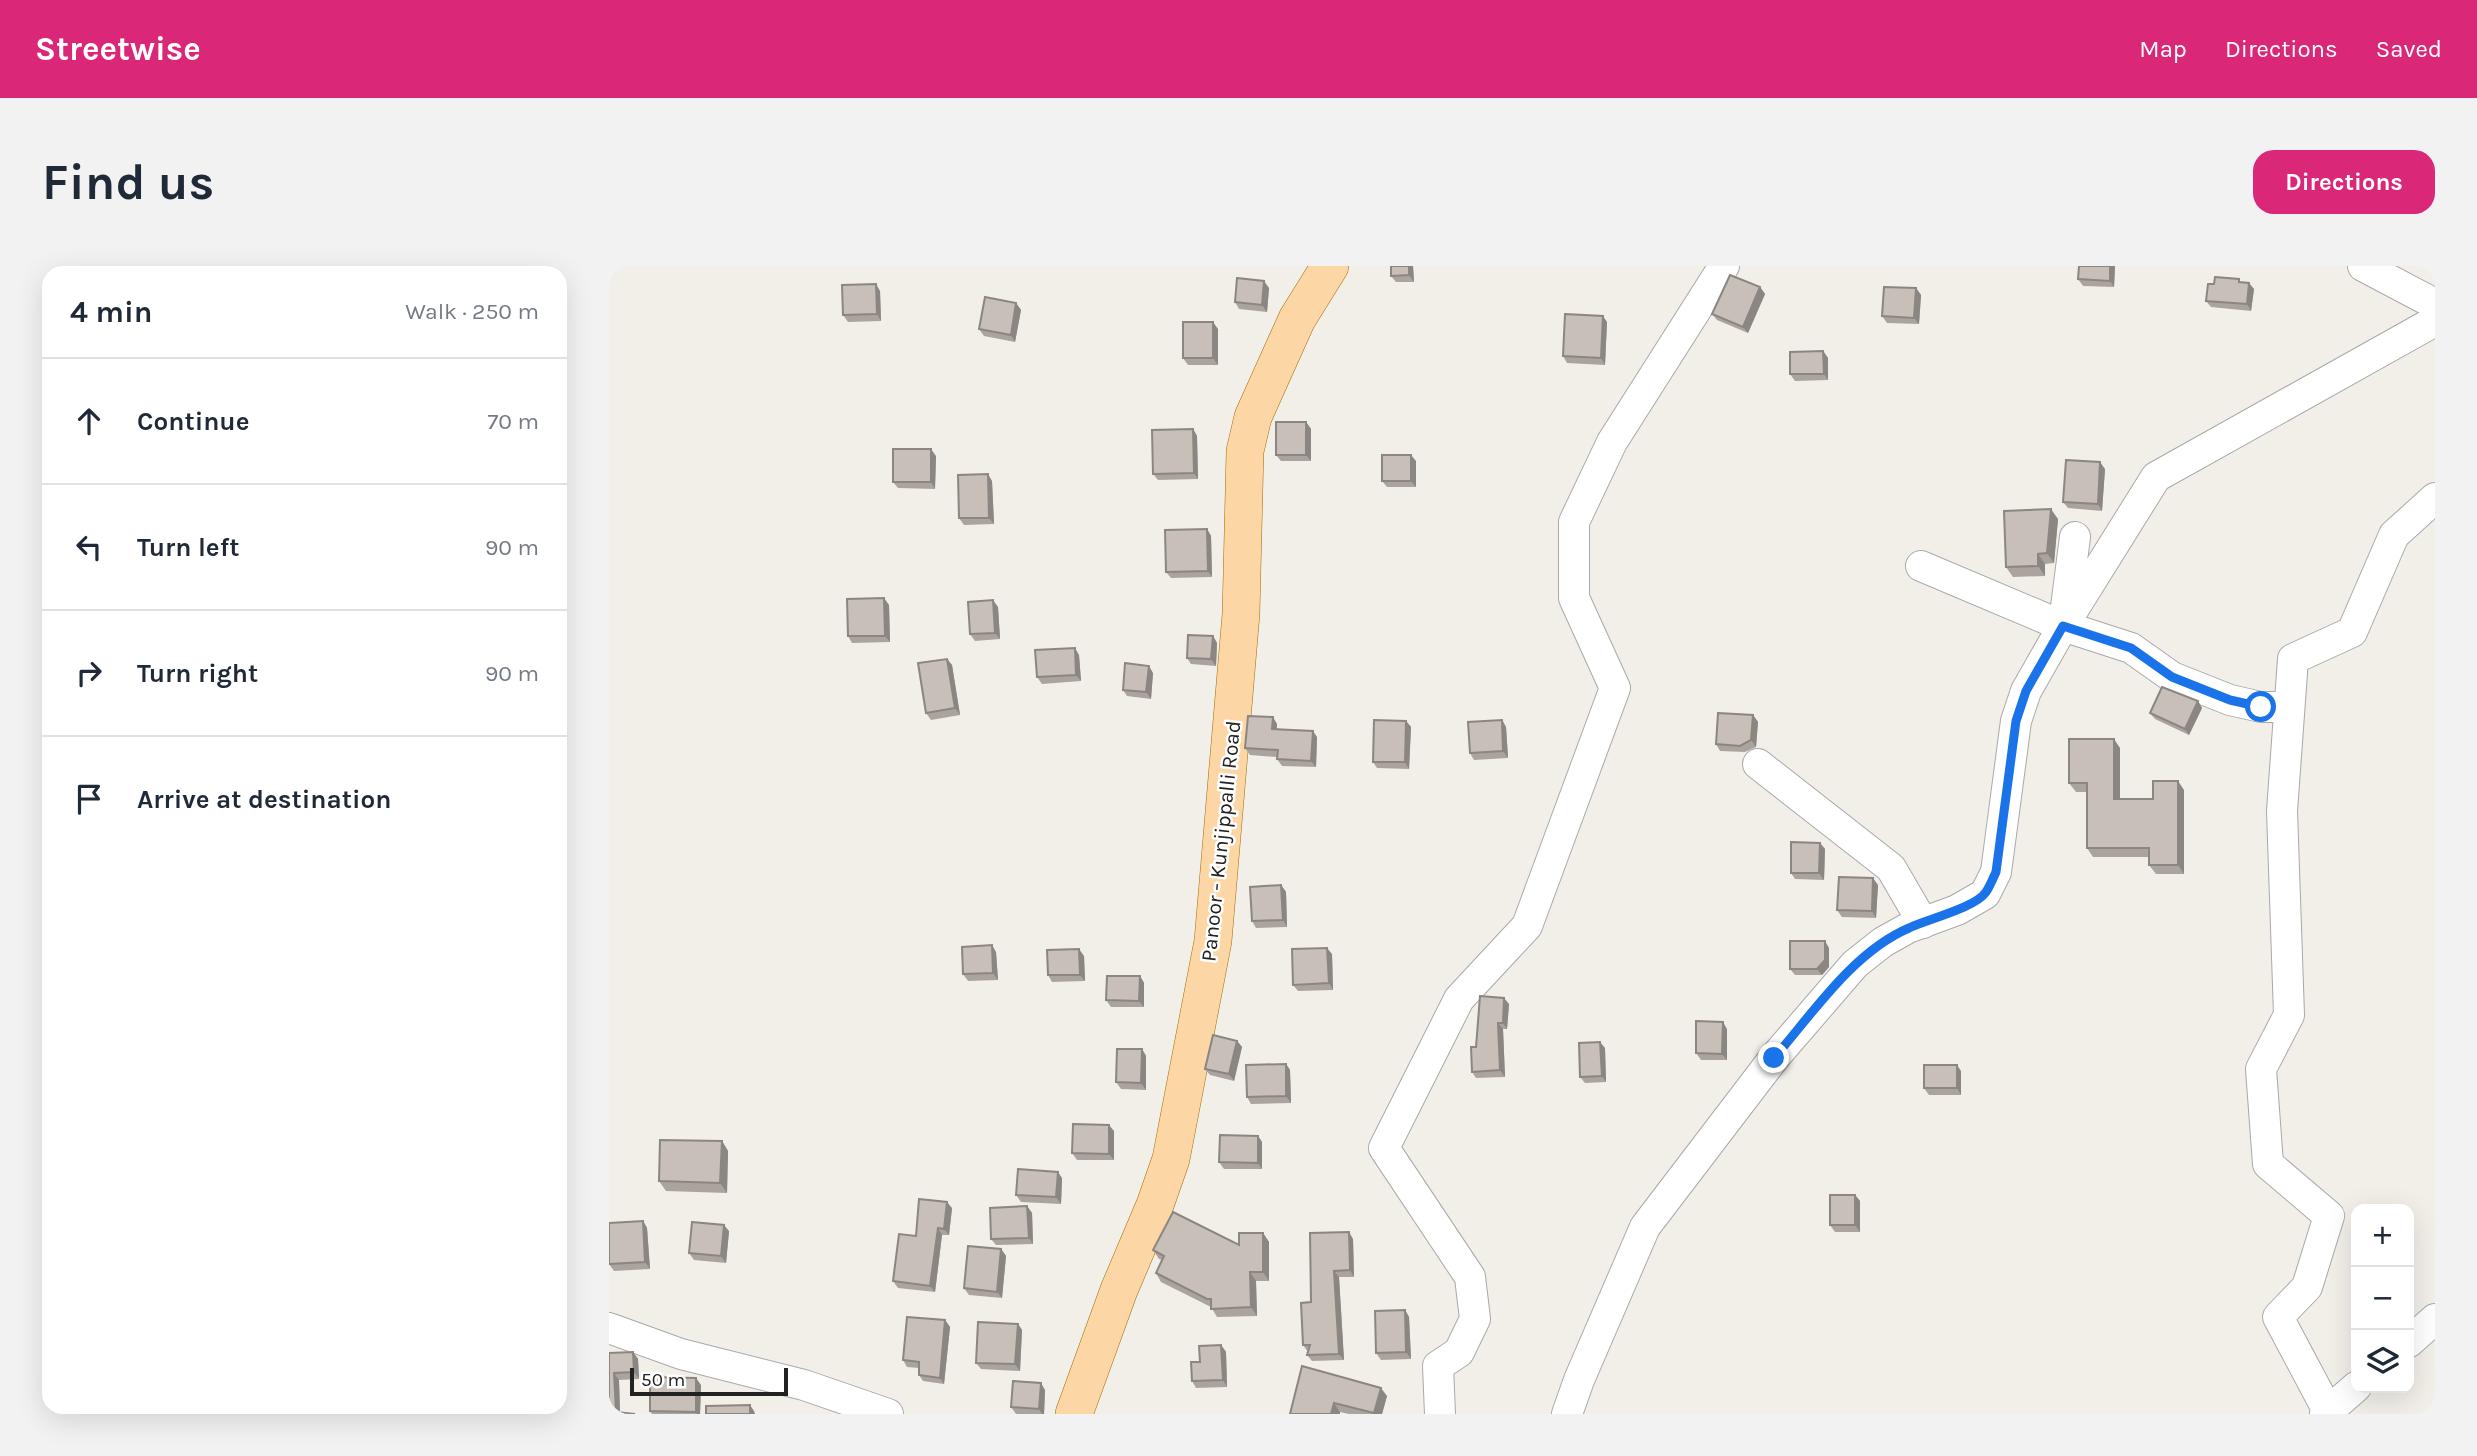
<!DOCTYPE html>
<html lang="en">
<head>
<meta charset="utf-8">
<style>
  body { margin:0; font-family:Karla,sans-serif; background:#f2f2f3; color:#1f2937 }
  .controls { position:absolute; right:21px; bottom:21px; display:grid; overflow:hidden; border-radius:14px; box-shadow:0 7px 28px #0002 }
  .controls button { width:63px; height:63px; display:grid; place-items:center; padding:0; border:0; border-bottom:2px solid #e0e1e3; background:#fff; color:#1f2937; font:35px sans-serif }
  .scale { position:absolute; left:21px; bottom:18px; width:158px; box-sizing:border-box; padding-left:7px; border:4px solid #222; border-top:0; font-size:19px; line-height:24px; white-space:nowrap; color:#222; -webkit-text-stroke:5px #fff; paint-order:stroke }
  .stop { position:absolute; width:21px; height:21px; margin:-16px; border:5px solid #1a73e8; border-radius:50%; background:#fff }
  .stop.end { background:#1a73e8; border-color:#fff; box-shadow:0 2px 7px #0008 }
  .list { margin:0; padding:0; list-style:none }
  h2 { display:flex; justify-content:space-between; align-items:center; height:91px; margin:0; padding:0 28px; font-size:30px }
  h2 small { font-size:23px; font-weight:400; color:#747a83 }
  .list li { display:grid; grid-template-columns:46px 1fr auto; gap:21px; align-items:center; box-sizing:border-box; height:126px; padding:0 28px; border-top:2px solid #e0e1e3 }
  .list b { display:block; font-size:26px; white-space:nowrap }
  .list em { font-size:23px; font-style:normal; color:#747a83 }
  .icon { flex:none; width:38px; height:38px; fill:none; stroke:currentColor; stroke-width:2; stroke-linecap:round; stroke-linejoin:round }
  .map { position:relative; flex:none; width:1826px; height:1148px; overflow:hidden; border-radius:21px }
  header { display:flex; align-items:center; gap:42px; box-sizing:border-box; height:98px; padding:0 35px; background:#db2777; color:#fff }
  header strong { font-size:33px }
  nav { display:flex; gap:38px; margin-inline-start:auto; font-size:24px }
  .intro { display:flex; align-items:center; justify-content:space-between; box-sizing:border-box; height:168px; padding:0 42px }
  h1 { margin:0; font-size:49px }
  .button { padding:18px 32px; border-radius:21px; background:#db2777; color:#fff; font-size:24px; font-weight:700 }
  main { display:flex; gap:42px; padding:0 42px }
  aside { flex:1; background:#fff; border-radius:21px; box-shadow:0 7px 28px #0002 }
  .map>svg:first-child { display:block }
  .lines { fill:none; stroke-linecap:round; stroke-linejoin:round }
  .minor-casing { stroke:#a9a9a9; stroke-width:32 }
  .major-casing { stroke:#a06b00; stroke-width:38 }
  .minor { stroke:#fff; stroke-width:30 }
  .major { stroke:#fcd6a4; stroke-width:37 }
  .wall { fill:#aba49e }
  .shaded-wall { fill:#8b8681 }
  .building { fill:#c7bfb8; stroke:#8b8681; stroke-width:2 }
  .route { stroke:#1a73e8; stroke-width:9 }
  .labels { text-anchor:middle; stroke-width:5; stroke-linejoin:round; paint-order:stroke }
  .street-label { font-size:21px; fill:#222; stroke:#fff }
</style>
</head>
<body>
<header>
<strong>Streetwise</strong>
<nav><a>Map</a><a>Directions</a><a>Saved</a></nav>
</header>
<div class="intro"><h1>Find us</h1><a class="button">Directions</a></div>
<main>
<aside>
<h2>4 min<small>Walk · 250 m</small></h2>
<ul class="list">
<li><svg class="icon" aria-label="ahead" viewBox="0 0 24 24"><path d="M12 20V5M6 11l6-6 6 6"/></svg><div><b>Continue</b></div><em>70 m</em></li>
<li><svg class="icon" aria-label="left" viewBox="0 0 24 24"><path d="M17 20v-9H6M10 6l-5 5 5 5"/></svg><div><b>Turn left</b></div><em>90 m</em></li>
<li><svg class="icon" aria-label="right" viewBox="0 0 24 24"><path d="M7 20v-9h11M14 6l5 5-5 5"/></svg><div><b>Turn right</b></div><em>90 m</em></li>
<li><svg class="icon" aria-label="arrive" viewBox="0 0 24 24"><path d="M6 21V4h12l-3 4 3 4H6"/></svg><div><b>Arrive at destination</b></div></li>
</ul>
</aside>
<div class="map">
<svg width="1826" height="1148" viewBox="0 0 1826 1148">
  <rect width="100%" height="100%" fill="#f2efe9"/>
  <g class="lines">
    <defs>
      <g id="minor">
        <polyline points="1754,0 1826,38"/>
        <polyline points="1312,300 1454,360 1522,382 1563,411 1621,434 1652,441 1680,441"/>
        <polyline points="1456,349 1466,271"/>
        <polyline points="1149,498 1282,602 1314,657"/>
        <polyline points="0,1062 72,1088 195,1119 279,1148"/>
        <polyline points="1800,1076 1826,1053"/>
        <polyline points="1719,1145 1669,1051 1698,1021 1720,950 1659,898 1652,803 1680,749 1673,545 1684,393 1743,366 1785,269 1826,232"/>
        <polyline points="831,1148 829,1100 850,1086 866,1053 861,1011 775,882 850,733 918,660 1006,422 965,332 965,256 1003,176 1115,0"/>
        <polyline points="958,1148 970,1114 1036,961 1165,792 1246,698 1274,676 1299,662 1348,644 1376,628 1387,606 1407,455 1417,425 1454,360 1547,211 1826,55"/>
        <polyline points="1716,1148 1747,1121"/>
      </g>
      <polyline id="major" points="465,1148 510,1024 546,939 562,893 604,675 632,348 636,185 644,151 688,53 721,0"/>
    </defs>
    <use href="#minor" class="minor-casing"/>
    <use href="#major" class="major-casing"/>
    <use href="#minor" class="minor"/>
    <use href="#major" class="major"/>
  </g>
  <g class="wall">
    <polygon points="782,0 804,0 805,16 787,16 782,10"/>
    <polygon points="1470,0 1506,0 1505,21 1474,20 1469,13"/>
    <polygon points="1632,16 1645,23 1642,45 1602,41 1597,35 1605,18"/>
    <polygon points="1151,21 1156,28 1139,67 1108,54 1103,48"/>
    <polygon points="660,22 658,46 630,43 626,36"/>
    <polygon points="1307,22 1312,29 1310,58 1278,57 1273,50"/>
    <polygon points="271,25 272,55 239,56 234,49"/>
    <polygon points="407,37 412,44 406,76 375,70 370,63"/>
    <polygon points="998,56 996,99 958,97 954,90"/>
    <polygon points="609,63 609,99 579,99 574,92"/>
    <polygon points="1214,85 1219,92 1219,114 1186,115 1181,108"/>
    <polygon points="697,156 702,163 702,195 672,195 667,189"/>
    <polygon points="584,163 588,170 589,213 549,214 544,208"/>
    <polygon points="327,190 326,223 289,222 284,216"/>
    <polygon points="807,195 807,221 778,221 773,215"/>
    <polygon points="1496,203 1493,245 1459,242 1454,236"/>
    <polygon points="383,215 385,258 355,259 350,252"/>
    <polygon points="1449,253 1445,297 1436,298 1436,310 1404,311 1397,301"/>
    <polygon points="598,263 602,270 603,311 562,312 557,306"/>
    <polygon points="280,339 281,376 243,377 239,370"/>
    <polygon points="389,341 391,373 366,375 361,368"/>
    <polygon points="604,370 608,377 607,400 582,398 578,392"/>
    <polygon points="470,389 472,415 433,418 428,411"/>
    <polygon points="338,393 343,399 351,449 322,454 317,447"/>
    <polygon points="544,407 542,433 518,430 514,424"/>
    <polygon points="1589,435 1593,442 1580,469 1546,453 1541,447"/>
    <polygon points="1144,449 1149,456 1147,481 1136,486 1111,485 1107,478"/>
    <polygon points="893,454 897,461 899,492 865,494 861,487"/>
    <polygon points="797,455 802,461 800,503 768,502 764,496"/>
    <polygon points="668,458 668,463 708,471 707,501 673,500 668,493 668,491 641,489 636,482"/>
    <polygon points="1511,482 1511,533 1544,533 1575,524 1575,608 1547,608 1540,599 1540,591 1484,591 1478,582 1478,526 1467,526 1460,517"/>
    <polygon points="1211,577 1216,583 1215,614 1186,613 1182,607"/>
    <polygon points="672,619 677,626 678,661 647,662 643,655"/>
    <polygon points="1269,619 1267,652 1233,651 1228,644"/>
    <polygon points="1220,682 1220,701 1213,709 1186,709 1181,703"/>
    <polygon points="387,686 389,714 359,715 354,708"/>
    <polygon points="723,688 724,724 689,725 684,719"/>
    <polygon points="475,690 476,715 443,716 439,709"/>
    <polygon points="531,710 535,717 535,741 502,741 497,734"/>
    <polygon points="900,738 898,763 894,763 896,811 867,812 863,806 867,781"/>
    <polygon points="1118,763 1118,794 1092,794 1087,787"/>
    <polygon points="628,775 633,781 625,815 601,809 596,803"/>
    <polygon points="996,782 997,816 976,817 971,811"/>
    <polygon points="533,783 537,790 537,824 512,823 507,816"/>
    <polygon points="677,798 681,804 682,837 642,838 638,831"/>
    <polygon points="1352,805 1352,829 1320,829 1315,822"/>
    <polygon points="505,865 505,894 468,894 463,887"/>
    <polygon points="649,870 653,876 653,903 615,903 610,896"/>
    <polygon points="113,875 119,885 118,927 57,925 50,915"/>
    <polygon points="453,912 452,938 412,936 407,929"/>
    <polygon points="1246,929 1251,935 1251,966 1226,966 1221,959"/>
    <polygon points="418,940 423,947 424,978 387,979 382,973"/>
    <polygon points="343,942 340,969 333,969 326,1026 289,1022 284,1015 307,970"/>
    <polygon points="34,955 38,962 41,1003 5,1005 0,998"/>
    <polygon points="120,965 117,997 85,994 80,987"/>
    <polygon points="654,967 660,976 660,1015 647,1015 648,1050 608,1051 602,1041 552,1016 547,1007 553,994 550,993 544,984 630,979"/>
    <polygon points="744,973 745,1011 730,1011 735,1094 703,1095 698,1089 699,1086 694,1079 702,1036"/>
    <polygon points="392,983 397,990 393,1032 360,1029 355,1022"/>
    <polygon points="796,1044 800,1051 802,1093 772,1094 767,1087"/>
    <polygon points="336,1054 341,1061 335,1118 314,1115 310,1109 310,1102 298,1101 294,1094"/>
    <polygon points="409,1058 413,1064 411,1105 372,1103 367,1097"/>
    <polygon points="612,1079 617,1086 618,1121 587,1122 583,1115 591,1096"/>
    <polygon points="24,1086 29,1093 30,1113 10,1114 11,1146 27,1148 0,1148 0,1087"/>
    <polygon points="693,1100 778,1130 773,1148 740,1148 731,1146"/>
    <polygon points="92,1119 91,1148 43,1148 41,1145"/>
    <polygon points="436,1124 435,1148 407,1148 402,1141"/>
  </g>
  <g class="shaded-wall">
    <polygon points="800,0 804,0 805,16 800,9"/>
    <polygon points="1501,0 1506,0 1505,21 1501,15"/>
    <polygon points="655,15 660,22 658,46 653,39"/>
    <polygon points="1640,17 1645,23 1642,45 1638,38"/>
    <polygon points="267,18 271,25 272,55 268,48"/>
    <polygon points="1151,21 1156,28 1139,67 1134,61"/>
    <polygon points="1307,22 1312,29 1310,58 1305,52"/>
    <polygon points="407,37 412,44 406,76 402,69"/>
    <polygon points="994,50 998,56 996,99 992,92"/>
    <polygon points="604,56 609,63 609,99 604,92"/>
    <polygon points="1214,85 1219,92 1219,114 1215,108"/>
    <polygon points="697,156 702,163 702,195 697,189"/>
    <polygon points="584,163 588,170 589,213 585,207"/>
    <polygon points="322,183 327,190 326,223 322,216"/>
    <polygon points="802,189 807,195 807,221 802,215"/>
    <polygon points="1491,196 1496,203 1493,245 1489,238"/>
    <polygon points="379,208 383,215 385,258 380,252"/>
    <polygon points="1442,243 1449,253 1445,297 1438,287"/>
    <polygon points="598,263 602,270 603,311 599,305"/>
    <polygon points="1429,288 1436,298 1436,310 1429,300"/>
    <polygon points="275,332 280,339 281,376 276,370"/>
    <polygon points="384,334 389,341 391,373 386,367"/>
    <polygon points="604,370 608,377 607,400 602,393"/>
    <polygon points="466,382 470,389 472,415 467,409"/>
    <polygon points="338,393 343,399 351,449 346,442"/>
    <polygon points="540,400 544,407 542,433 537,426"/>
    <polygon points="1589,435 1593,442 1580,469 1576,463"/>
    <polygon points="1144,449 1149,456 1147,481 1142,474"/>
    <polygon points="664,451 668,458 667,470 663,463"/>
    <polygon points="893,454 897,461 899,492 894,485"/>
    <polygon points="797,455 802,461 800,503 796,496"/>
    <polygon points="704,465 708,471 707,501 702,495"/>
    <polygon points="1505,473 1511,482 1511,542 1505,533"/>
    <polygon points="1569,515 1575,524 1575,608 1569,599"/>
    <polygon points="1211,577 1216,583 1215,614 1210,607"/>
    <polygon points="1264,612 1269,619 1267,652 1263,645"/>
    <polygon points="672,619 677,626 678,661 674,654"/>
    <polygon points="1216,675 1220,682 1220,701 1213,709 1208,703"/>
    <polygon points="383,679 387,686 389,714 384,707"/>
    <polygon points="718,682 723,688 724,724 720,717"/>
    <polygon points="470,683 475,690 476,715 471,709"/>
    <polygon points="531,710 535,717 535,741 530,735"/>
    <polygon points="895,732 900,738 898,763 894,757"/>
    <polygon points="1114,756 1118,763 1118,794 1113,788"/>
    <polygon points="889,757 894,763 896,811 891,804"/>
    <polygon points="628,775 633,781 625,815 620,808"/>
    <polygon points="991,776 996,782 997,816 993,810"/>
    <polygon points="533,783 537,790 537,824 532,817"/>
    <polygon points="677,798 681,804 682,837 677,830"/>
    <polygon points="1348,799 1352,805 1352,829 1348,822"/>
    <polygon points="500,859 505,865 505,894 500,888"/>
    <polygon points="649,870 653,876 653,903 649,897"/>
    <polygon points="113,875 119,885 118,927 111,917"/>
    <polygon points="449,906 453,912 452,938 447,931"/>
    <polygon points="1246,929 1251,935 1251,966 1246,959"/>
    <polygon points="338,936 343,942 340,969 335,963"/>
    <polygon points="418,940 423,947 424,978 420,972"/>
    <polygon points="34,955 38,962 41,1003 36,996"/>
    <polygon points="115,959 120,965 117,997 112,990"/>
    <polygon points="329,962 333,969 326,1026 321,1020"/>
    <polygon points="740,966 744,973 745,1011 741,1004"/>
    <polygon points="654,967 660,976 660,1015 654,1006"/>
    <polygon points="392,983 397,990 393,1032 388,1026"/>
    <polygon points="725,1005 730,1011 735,1094 730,1088"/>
    <polygon points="641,1006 647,1015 648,1050 642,1041"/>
    <polygon points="796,1044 800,1051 802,1093 797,1086"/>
    <polygon points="336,1054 341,1061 335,1118 331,1112"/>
    <polygon points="409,1058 413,1064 411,1105 406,1098"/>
    <polygon points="612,1079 617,1086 618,1121 614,1114"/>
    <polygon points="24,1086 29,1093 30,1113 25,1106"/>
    <polygon points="5,1107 10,1114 11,1148 7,1146"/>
    <polygon points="87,1112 92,1119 91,1148 88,1148 87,1146"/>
    <polygon points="432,1117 436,1124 435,1148 433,1148 430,1143"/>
    <polygon points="772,1122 778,1130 773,1148 765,1148"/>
    <polygon points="725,1137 731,1146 731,1148 722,1148"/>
    <polygon points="141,1139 145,1145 146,1148 141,1148"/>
  </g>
  <g class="building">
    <polygon points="782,0 800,0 800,9 782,10"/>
    <polygon points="1470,0 1501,0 1501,15 1469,13"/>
    <polygon points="1121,9 1151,21 1134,61 1103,48"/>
    <polygon points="1606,11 1630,13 1630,16 1640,17 1638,38 1597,35 1599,18 1605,18"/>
    <polygon points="628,12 655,15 653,39 626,36"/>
    <polygon points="267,18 268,48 234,49 233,19"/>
    <polygon points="1275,21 1307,22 1305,52 1273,50"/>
    <polygon points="376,31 407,37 402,69 370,63"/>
    <polygon points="956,48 994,50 992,92 954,90"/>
    <rect x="574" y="56" width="30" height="36"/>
    <polygon points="1214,85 1215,108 1181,108 1181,86"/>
    <rect x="667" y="156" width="30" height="33"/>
    <polygon points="584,163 585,207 544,208 543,164"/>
    <rect x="284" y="183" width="38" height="33"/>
    <rect x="773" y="189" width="29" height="26"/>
    <polygon points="1457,194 1491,196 1489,238 1454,236"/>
    <polygon points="379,208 380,252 350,252 349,209"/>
    <polygon points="1442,243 1438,287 1429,288 1429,300 1397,301 1395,245"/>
    <polygon points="598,263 599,305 557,306 556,264"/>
    <polygon points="275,332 276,370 239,370 238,333"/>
    <polygon points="384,334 386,367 361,368 359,336"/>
    <polygon points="579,369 604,370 602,393 578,392"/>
    <polygon points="466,382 467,409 428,411 426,384"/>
    <polygon points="338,393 346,442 317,447 309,397"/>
    <polygon points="516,397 540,400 537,426 514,424"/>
    <polygon points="1553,421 1589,435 1576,463 1541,447"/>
    <polygon points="1109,447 1144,449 1142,474 1131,480 1107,478"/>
    <polygon points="639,450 664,451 663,463 704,465 702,495 668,493 669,484 636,482"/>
    <polygon points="765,454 797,455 796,496 764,496"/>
    <polygon points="893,454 894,485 861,487 859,456"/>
    <polygon points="1460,473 1505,473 1505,533 1544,533 1544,515 1569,515 1569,599 1540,599 1540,582 1478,582 1478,517 1460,517"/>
    <polygon points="1182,576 1211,577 1210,607 1182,607"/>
    <polygon points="1230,611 1264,612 1263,645 1228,644"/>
    <polygon points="672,619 674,654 643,655 641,621"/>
    <polygon points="1181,675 1216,675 1216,694 1208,703 1181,703"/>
    <polygon points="383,679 384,707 354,708 353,681"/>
    <polygon points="718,682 720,717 684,719 683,683"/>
    <polygon points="470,683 471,709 439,709 438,684"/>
    <polygon points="498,710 531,710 530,735 497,734"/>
    <polygon points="871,730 895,732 894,757 889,757 891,804 863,806 862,781 867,781"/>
    <polygon points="1087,755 1114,756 1113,788 1087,787"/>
    <polygon points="604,769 628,775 620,808 596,803"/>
    <polygon points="991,776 993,810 971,811 970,777"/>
    <polygon points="508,783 533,783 532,817 507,816"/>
    <polygon points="677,798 677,830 638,831 637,799"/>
    <rect x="1315" y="799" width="33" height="23"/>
    <polygon points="464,858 500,859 500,888 463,887"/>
    <polygon points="611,869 649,870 649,897 610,896"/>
    <polygon points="51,874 113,875 111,917 50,915"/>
    <polygon points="409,903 449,906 447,931 407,929"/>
    <rect x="1221" y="929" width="25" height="30"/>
    <polygon points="310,933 338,936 335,963 329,962 321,1020 284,1015 290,968 307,970"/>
    <polygon points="418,940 420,972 382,973 381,942"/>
    <polygon points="564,946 630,979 630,967 654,967 654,1006 641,1006 642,1041 602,1043 602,1033 598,1033 547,1007 555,990 544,984"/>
    <polygon points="34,955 36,996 0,998 0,957"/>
    <polygon points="83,956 115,959 112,990 80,987"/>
    <polygon points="740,966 741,1004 725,1005 730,1088 698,1089 701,1079 694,1079 692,1037 702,1036 701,967"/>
    <polygon points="359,980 392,983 388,1026 355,1022"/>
    <polygon points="796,1044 797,1086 767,1087 766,1045"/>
    <polygon points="298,1051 336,1054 331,1112 310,1109 310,1096 294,1094"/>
    <polygon points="369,1056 409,1058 406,1098 367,1097"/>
    <polygon points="612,1079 614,1114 583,1115 582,1096 591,1096 590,1080"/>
    <polygon points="24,1086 25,1106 5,1107 7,1146 26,1148 0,1148 0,1087"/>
    <polygon points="693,1100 772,1122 765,1147 725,1137 722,1148 681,1148"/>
    <polygon points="41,1111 87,1112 87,1146 41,1145"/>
    <polygon points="404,1115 432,1117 430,1143 402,1141"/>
    <polygon points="141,1139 141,1148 97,1148 97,1140"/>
  </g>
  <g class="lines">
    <path class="route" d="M1165,792C1204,747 1244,686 1300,662C1319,653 1366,642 1377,626C1381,620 1384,612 1387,606L1407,455L1417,425L1454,360L1522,382L1563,411L1621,434L1652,441"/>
  </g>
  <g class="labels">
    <g class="street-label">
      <text transform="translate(612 575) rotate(-84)" y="7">Panoor - Kunjippalli Road</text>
    </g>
  </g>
</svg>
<div class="controls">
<button>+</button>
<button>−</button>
<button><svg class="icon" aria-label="layers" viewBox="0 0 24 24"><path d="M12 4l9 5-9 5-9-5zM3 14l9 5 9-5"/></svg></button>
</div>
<div class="scale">50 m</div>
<div class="stop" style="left:1652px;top:441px"></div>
<div class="stop end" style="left:1165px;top:792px"></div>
</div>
</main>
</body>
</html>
